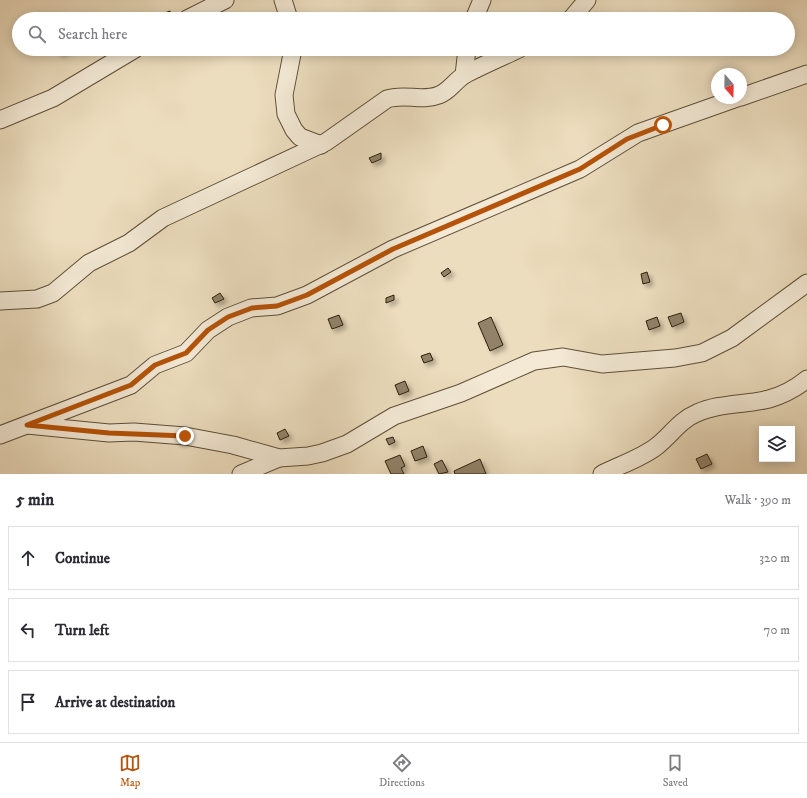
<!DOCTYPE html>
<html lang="en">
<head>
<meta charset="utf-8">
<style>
  body { margin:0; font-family:"IM FELL DW Pica",serif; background:#f2f2f3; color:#2b2b33 }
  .controls { position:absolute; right:12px; bottom:12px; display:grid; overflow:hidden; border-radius:0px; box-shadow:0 2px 10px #0003 }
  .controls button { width:36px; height:36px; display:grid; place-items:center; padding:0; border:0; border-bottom:1px solid #e1e1e2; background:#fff; color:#2b2b33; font:20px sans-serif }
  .compass { position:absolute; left:711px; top:68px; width:36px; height:36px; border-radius:50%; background:#fff; box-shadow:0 2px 10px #0003; rotate:160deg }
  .stop { position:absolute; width:12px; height:12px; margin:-9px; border:3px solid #b45309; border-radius:50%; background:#fff }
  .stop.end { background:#b45309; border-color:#fff; box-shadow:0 1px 4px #0008 }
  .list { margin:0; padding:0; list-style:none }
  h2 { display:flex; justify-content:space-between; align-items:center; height:52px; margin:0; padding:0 16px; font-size:17px }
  h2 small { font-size:13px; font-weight:400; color:#7c7c81 }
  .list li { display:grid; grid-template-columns:26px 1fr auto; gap:12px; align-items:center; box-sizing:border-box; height:64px; margin:0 8px 8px; padding:0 8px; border:1px solid #e1e1e2; border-radius:0px }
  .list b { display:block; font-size:15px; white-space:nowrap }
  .list em { font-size:13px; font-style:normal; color:#7c7c81 }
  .icon { flex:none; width:22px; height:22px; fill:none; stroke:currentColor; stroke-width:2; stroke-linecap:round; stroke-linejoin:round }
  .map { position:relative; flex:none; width:807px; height:474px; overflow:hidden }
  .search { position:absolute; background:#fff; box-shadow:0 2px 10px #0003; left:12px; right:12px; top:12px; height:44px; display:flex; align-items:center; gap:10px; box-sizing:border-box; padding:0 14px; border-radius:22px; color:#7c7c81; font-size:15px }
  .sheet { height:268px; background:#fff }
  nav { display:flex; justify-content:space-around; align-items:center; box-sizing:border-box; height:56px; border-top:1px solid #e1e1e2; background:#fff; font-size:11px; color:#7c7c81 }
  nav a { display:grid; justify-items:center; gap:2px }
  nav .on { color:#b45309 }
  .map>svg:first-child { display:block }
  .building { fill:#918269; stroke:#2e200c; filter:url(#shadow) }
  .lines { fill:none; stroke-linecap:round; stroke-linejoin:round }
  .minor-casing { stroke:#5e4f38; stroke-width:19 }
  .minor { stroke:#f3e9d5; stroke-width:17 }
  .route { stroke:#b45309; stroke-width:5 }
</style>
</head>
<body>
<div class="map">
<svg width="807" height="474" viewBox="0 0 807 474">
  <defs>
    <filter id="shadow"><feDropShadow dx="3.5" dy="3.5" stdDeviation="2" flood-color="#0004"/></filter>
  </defs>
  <rect width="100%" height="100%" fill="#ecddbe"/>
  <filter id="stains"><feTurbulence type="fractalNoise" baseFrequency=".005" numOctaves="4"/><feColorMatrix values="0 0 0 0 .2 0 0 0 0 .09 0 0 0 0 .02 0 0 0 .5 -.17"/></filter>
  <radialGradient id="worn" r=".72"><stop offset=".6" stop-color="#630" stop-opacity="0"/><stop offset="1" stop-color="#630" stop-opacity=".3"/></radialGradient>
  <g class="building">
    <polygon points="170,11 172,16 164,19 162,14"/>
    <polygon points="56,49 70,49 59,54"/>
    <polygon points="381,153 381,159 372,163 369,158"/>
    <polygon points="448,268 451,272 444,277 441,273"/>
    <polygon points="647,272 650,282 643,284 641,274"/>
    <polygon points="220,293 224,299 215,303 212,298"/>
    <polygon points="394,295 394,300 386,303 386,298"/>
    <polygon points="681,313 684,322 672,327 668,317"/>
    <polygon points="339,315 343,325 332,329 328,319"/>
    <polygon points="491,317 503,345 490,351 478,323"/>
    <polygon points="657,317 660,326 649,330 646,321"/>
    <polygon points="430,353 433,360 424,363 421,356"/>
    <polygon points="405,381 409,391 399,395 395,385"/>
    <polygon points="285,429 289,436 280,440 277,433"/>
    <polygon points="393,437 395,442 389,445 386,439"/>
    <polygon points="423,446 427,457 415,461 411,451"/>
    <polygon points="707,454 712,464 701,469 696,459"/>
    <polygon points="400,455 405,466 401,468 404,474 391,474 385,461"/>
    <polygon points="480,459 486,474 455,474 454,471"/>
    <polygon points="442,460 448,472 439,474 434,464"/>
  </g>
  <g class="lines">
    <defs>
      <g id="minor">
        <polyline points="283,0 289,19"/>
        <polyline points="187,19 225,0"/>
        <polyline points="474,19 482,0"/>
        <polyline points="571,19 587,0"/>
        <polyline points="293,49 284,95 286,114 294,130 300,137 321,145"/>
        <polyline points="464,75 467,49"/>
        <polyline points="741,97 807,74"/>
        <polyline points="0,120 53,98 135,49"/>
        <path d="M0,301L37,299L53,293L89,263L129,243L163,218L326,142L387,99C404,93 422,102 439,95C450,91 455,80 466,74C483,65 502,57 519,49"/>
        <polyline points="27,425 109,433 134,432 185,436 233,445 279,458 308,456 322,453 347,444 394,416 461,393 534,361 563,357 602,364 675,358 702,353 732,338 807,283"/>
        <polyline points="0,435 131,385 155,365 186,353 208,330 228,317 251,308 277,306 307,295 393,249 580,169 638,133 737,98"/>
        <polyline points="241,474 279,458"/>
        <path d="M602,474C620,465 642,458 657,446C671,435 680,420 697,413C719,403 745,405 769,399C783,395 796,388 807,379"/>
      </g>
    </defs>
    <use href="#minor" class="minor-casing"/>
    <use href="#minor" class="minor"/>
  </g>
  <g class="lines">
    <polyline class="route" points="185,436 109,433 27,425 131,385 155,365 186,353 208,330 228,317 252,308 277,306 307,295 393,249 580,169 627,139 663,125"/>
  </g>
  <rect width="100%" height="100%" filter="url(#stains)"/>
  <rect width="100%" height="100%" fill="url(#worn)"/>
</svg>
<div class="controls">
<button><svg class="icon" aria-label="layers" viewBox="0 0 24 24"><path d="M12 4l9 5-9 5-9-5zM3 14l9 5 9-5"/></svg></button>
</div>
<svg class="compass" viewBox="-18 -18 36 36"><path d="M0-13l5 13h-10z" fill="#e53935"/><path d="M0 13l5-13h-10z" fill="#7c7c81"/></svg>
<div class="stop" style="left:663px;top:125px"></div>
<div class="stop end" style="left:185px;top:436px"></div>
<div class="search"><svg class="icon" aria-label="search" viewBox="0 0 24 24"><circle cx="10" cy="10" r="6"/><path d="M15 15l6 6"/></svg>Search here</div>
</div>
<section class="sheet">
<h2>5 min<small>Walk · 390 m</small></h2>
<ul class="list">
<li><svg class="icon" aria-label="ahead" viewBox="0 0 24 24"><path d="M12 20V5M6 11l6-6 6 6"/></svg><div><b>Continue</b></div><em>320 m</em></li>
<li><svg class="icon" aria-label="left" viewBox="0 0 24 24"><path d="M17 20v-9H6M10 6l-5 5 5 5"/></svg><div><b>Turn left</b></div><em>70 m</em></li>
<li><svg class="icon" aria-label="arrive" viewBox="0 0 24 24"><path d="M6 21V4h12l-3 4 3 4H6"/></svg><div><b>Arrive at destination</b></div></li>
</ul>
</section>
<nav>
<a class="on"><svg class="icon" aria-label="map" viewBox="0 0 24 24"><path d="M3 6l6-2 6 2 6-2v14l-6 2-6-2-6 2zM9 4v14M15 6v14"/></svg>Map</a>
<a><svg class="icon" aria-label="directions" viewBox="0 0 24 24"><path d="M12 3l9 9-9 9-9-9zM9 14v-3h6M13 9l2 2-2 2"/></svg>Directions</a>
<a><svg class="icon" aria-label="saved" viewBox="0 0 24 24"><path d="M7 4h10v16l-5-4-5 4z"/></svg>Saved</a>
</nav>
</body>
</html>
